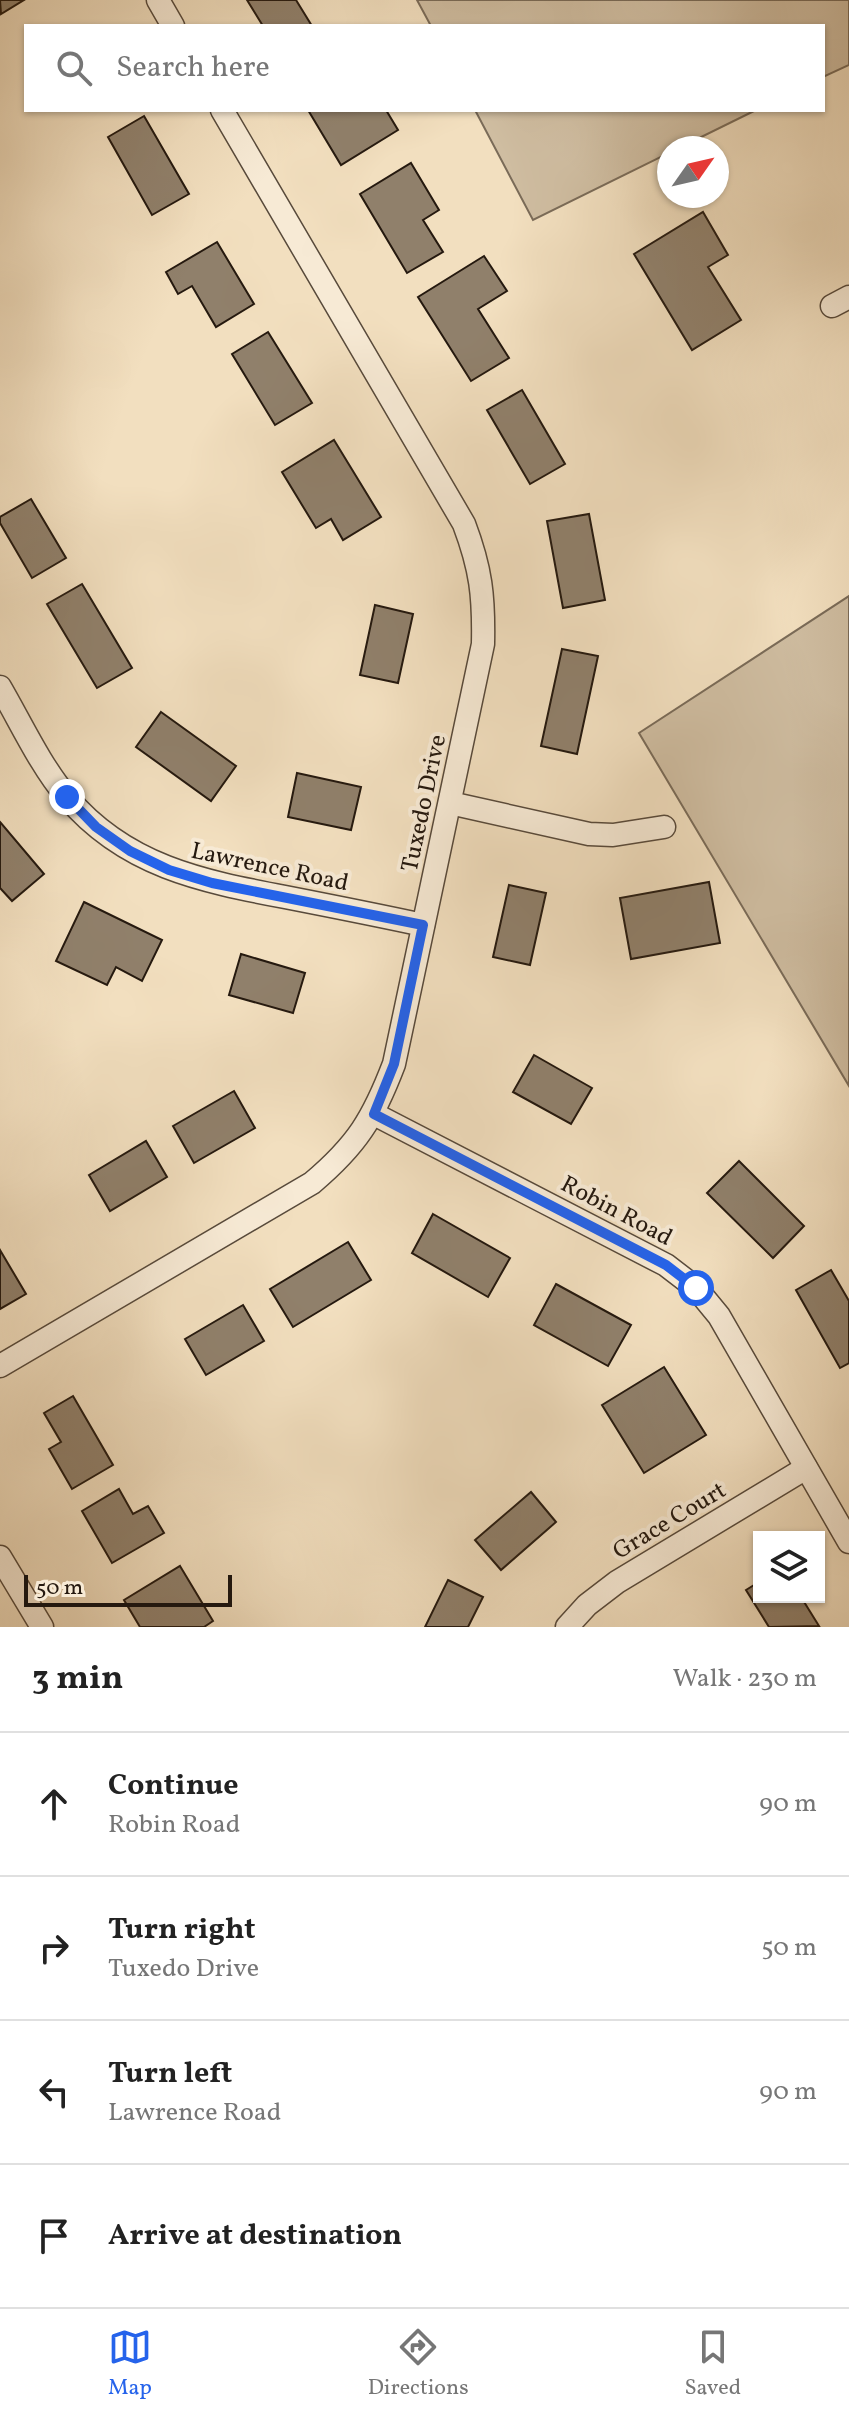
<!DOCTYPE html>
<html lang="en">
<head>
<meta charset="utf-8">
<style>
  body { margin:0; font-family:Vollkorn,serif; background:#f6f6f6; color:#222 }
  .controls { position:absolute; right:24px; bottom:24px; display:grid; overflow:hidden; border-radius:0px; box-shadow:0 2px 6px #0004 }
  .controls button { width:72px; height:72px; display:grid; place-items:center; padding:0; border:0; border-bottom:2px solid #e0e0e0; background:#fff; color:#222; font:40px sans-serif }
  .compass { position:absolute; left:657px; top:136px; width:72px; height:72px; border-radius:50%; background:#fff; box-shadow:0 2px 6px #0004; rotate:56deg }
  .scale { position:absolute; left:24px; bottom:20px; width:208px; box-sizing:border-box; padding-left:8px; border:4px solid #25190f; border-top:0; font-size:22px; line-height:28px; white-space:nowrap; color:#25190f; -webkit-text-stroke:6px #f7ead5; paint-order:stroke }
  .stop { position:absolute; width:24px; height:24px; margin:-18px; border:6px solid #2563eb; border-radius:50%; background:#fff }
  .stop.end { background:#2563eb; border-color:#fff; box-shadow:0 2px 8px #0008 }
  .list { margin:0; padding:0; list-style:none }
  h2 { display:flex; justify-content:space-between; align-items:center; height:104px; margin:0; padding:0 32px; font-size:34px }
  h2 small { font-size:26px; font-weight:400; color:#767676 }
  .list li { display:grid; grid-template-columns:52px 1fr auto; gap:24px; align-items:center; box-sizing:border-box; height:144px; padding:0 32px; border-top:2px solid #e0e0e0 }
  .list b { display:block; font-size:30px; white-space:nowrap }
  .list p { margin:0; font-size:26px; white-space:nowrap; color:#767676 }
  .list em { font-size:26px; font-style:normal; color:#767676 }
  .icon { flex:none; width:44px; height:44px; fill:none; stroke:currentColor; stroke-width:2; stroke-linecap:round; stroke-linejoin:round }
  .map { position:relative; flex:none; width:849px; height:1627px; overflow:hidden }
  .search { position:absolute; background:#fff; box-shadow:0 2px 6px #0004; left:24px; right:24px; top:24px; height:88px; display:flex; align-items:center; gap:20px; box-sizing:border-box; padding:0 28px; border-radius:0px; color:#767676; font-size:30px }
  .sheet { height:680px; background:#fff }
  nav { display:flex; justify-content:space-around; align-items:center; box-sizing:border-box; height:112px; border-top:2px solid #e0e0e0; background:#fff; font-size:22px; color:#767676 }
  nav a { display:grid; justify-items:center; gap:4px }
  nav .on { color:#2563eb }
  .map>svg:first-child { display:block }
  .green { fill:#cfbda1; stroke:#7a6b58; stroke-width:2 }
  .building { fill:#90806b; stroke:#25190f; stroke-width:2 }
  .lines { fill:none; stroke-linecap:round; stroke-linejoin:round }
  .street-casing { stroke:#584a3b; stroke-width:25 }
  .street { stroke:#f7ead5; stroke-width:22 }
  .route { stroke:#2563eb; stroke-width:10 }
  .labels { text-anchor:middle; stroke-width:8; stroke-linejoin:round; paint-order:stroke }
  .street-label { font-size:24px; fill:#25190f; stroke:#f7ead5 }
</style>
</head>
<body>
<div class="map">
<svg width="849" height="1627" viewBox="0 0 849 1627">
  <rect width="100%" height="100%" fill="#f2dfbf"/>
  <filter id="stains"><feTurbulence type="fractalNoise" baseFrequency=".0025" numOctaves="4"/><feColorMatrix values="0 0 0 0 .2 0 0 0 0 .09 0 0 0 0 .02 0 0 0 .5 -.17"/></filter>
  <radialGradient id="worn" r=".72"><stop offset=".6" stop-color="#630" stop-opacity="0"/><stop offset="1" stop-color="#630" stop-opacity=".3"/></radialGradient>
  <g class="green">
    <polygon points="417,0 849,0 849,65 823,77 823,26 431,26"/>
    <polygon points="475,110 756,110 679,148 669,148 669,153 533,220"/>
    <polygon points="849,596 849,1086 639,733"/>
  </g>
  <g class="building">
    <polygon points="0,0 24,0 1,14"/>
    <polygon points="247,0 296,0 312,26 263,26"/>
    <polygon points="308,110 386,110 398,130 341,165"/>
    <polygon points="144,116 189,194 152,215 108,137"/>
    <polygon points="411,163 439,210 423,220 443,252 407,273 360,194"/>
    <polygon points="703,212 728,255 708,267 741,320 692,350 634,254"/>
    <polygon points="217,242 254,304 216,327 192,286 178,294 166,272"/>
    <polygon points="484,256 507,291 478,309 509,358 471,381 418,297"/>
    <polygon points="268,332 312,403 275,425 232,354"/>
    <polygon points="522,390 565,464 530,484 487,410"/>
    <polygon points="334,440 381,517 343,540 331,519 316,528 282,472"/>
    <polygon points="31,499 66,558 32,578 0,523 0,517"/>
    <polygon points="589,514 605,600 563,608 547,521"/>
    <polygon points="82,584 132,668 97,688 47,604"/>
    <polygon points="375,605 413,614 398,683 360,675"/>
    <polygon points="562,649 598,656 577,754 541,746"/>
    <polygon points="161,712 236,766 211,801 136,747"/>
    <polygon points="297,773 361,787 351,830 288,817"/>
    <polygon points="0,822 44,874 12,901 0,888"/>
    <polygon points="709,882 720,943 631,959 620,898"/>
    <polygon points="509,885 546,893 530,965 493,957"/>
    <polygon points="84,902 162,940 142,981 116,967 107,985 56,961"/>
    <polygon points="241,954 305,973 293,1013 229,995"/>
    <polygon points="534,1055 592,1088 571,1124 513,1092"/>
    <polygon points="234,1091 255,1128 194,1163 173,1126"/>
    <polygon points="146,1141 167,1177 110,1211 89,1175"/>
    <polygon points="739,1161 804,1226 773,1258 707,1193"/>
    <polygon points="433,1214 510,1258 488,1297 412,1253"/>
    <polygon points="348,1242 371,1280 293,1327 270,1289"/>
    <polygon points="0,1250 26,1294 0,1309"/>
    <polygon points="831,1270 849,1301 849,1363 840,1368 796,1290"/>
    <polygon points="556,1284 631,1325 608,1366 534,1325"/>
    <polygon points="243,1305 264,1341 206,1375 185,1339"/>
    <polygon points="664,1367 706,1435 644,1473 602,1405"/>
    <polygon points="73,1396 113,1465 72,1489 49,1449 61,1442 44,1413"/>
    <polygon points="119,1489 133,1514 148,1506 164,1533 112,1563 82,1511"/>
    <polygon points="531,1492 556,1522 501,1570 475,1540"/>
    <polygon points="180,1566 213,1621 204,1627 140,1627 124,1600"/>
    <polygon points="448,1580 483,1597 468,1627 425,1627"/>
    <polygon points="759,1582 759,1597 801,1597 819,1626 769,1627 746,1590"/>
  </g>
  <g class="lines">
    <defs>
      <g id="street">
        <polyline points="158,0 173,26"/>
        <polyline points="832,306 849,297"/>
        <path d="M0,687C21,723 40,765 67,797C125,866 201,881 285,897C331,906 377,915 423,925"/>
        <polyline points="450,803 589,834 613,835 664,827"/>
        <polyline points="374,1114 666,1265 696,1288 719,1316 849,1542"/>
        <path d="M0,1366L312,1183C357,1145 373,1119 394,1064L483,644C484,596 481,569 464,524L222,110"/>
        <polyline points="0,1557 42,1627"/>
        <polyline points="567,1627 587,1605 617,1582 806,1468"/>
      </g>
    </defs>
    <use href="#street" class="street-casing"/>
    <use href="#street" class="street"/>
  </g>
  <g class="lines">
    <polyline class="route" points="67,797 96,827 130,851 169,870 212,883 423,925 394,1064 374,1114 666,1265 696,1288"/>
  </g>
  <g class="labels">
    <g class="street-label">
      <text transform="translate(423 803) rotate(-78)" y="8">Tuxedo Drive</text>
      <text transform="translate(270 866) rotate(12)" y="8">Lawrence Road</text>
      <text transform="translate(617 1210) rotate(28)" y="8">Robin Road</text>
      <text transform="translate(669 1520) rotate(-31)" y="8">Grace Court</text>
    </g>
  </g>
  <rect width="100%" height="100%" filter="url(#stains)"/>
  <rect width="100%" height="100%" fill="url(#worn)"/>
</svg>
<div class="controls">
<button><svg class="icon" aria-label="layers" viewBox="0 0 24 24"><path d="M12 4l9 5-9 5-9-5zM3 14l9 5 9-5"/></svg></button>
</div>
<svg class="compass" viewBox="-18 -18 36 36"><path d="M0-13l5 13h-10z" fill="#e53935"/><path d="M0 13l5-13h-10z" fill="#767676"/></svg>
<div class="scale">50 m</div>
<div class="stop" style="left:696px;top:1288px"></div>
<div class="stop end" style="left:67px;top:797px"></div>
<div class="search"><svg class="icon" aria-label="search" viewBox="0 0 24 24"><circle cx="10" cy="10" r="6"/><path d="M15 15l6 6"/></svg>Search here</div>
</div>
<section class="sheet">
<h2>3 min<small>Walk · 230 m</small></h2>
<ul class="list">
<li><svg class="icon" aria-label="ahead" viewBox="0 0 24 24"><path d="M12 20V5M6 11l6-6 6 6"/></svg><div><b>Continue</b><p>Robin Road</p></div><em>90 m</em></li>
<li><svg class="icon" aria-label="right" viewBox="0 0 24 24"><path d="M7 20v-9h11M14 6l5 5-5 5"/></svg><div><b>Turn right</b><p>Tuxedo Drive</p></div><em>50 m</em></li>
<li><svg class="icon" aria-label="left" viewBox="0 0 24 24"><path d="M17 20v-9H6M10 6l-5 5 5 5"/></svg><div><b>Turn left</b><p>Lawrence Road</p></div><em>90 m</em></li>
<li><svg class="icon" aria-label="arrive" viewBox="0 0 24 24"><path d="M6 21V4h12l-3 4 3 4H6"/></svg><div><b>Arrive at destination</b></div></li>
</ul>
</section>
<nav>
<a class="on"><svg class="icon" aria-label="map" viewBox="0 0 24 24"><path d="M3 6l6-2 6 2 6-2v14l-6 2-6-2-6 2zM9 4v14M15 6v14"/></svg>Map</a>
<a><svg class="icon" aria-label="directions" viewBox="0 0 24 24"><path d="M12 3l9 9-9 9-9-9zM9 14v-3h6M13 9l2 2-2 2"/></svg>Directions</a>
<a><svg class="icon" aria-label="saved" viewBox="0 0 24 24"><path d="M7 4h10v16l-5-4-5 4z"/></svg>Saved</a>
</nav>
</body>
</html>
